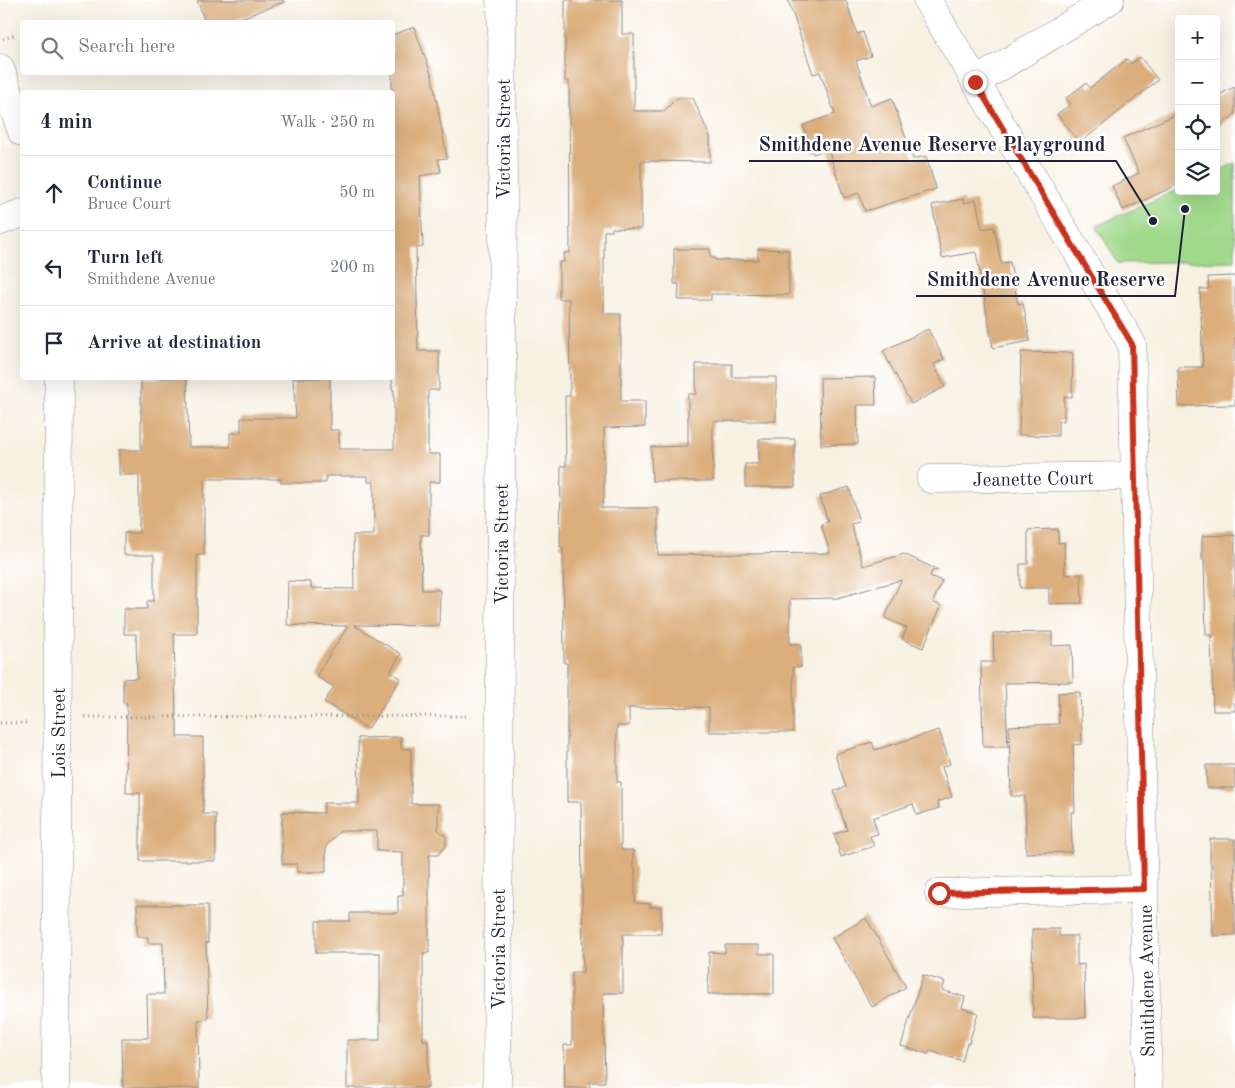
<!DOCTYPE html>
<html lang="en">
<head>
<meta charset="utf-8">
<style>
  body { margin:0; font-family:"Old Standard TT",serif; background:#f2f2f3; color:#1f2937 }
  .controls { position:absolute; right:15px; top:15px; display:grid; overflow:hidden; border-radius:5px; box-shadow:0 5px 20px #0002 }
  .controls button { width:45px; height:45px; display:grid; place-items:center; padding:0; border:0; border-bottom:1px solid #e0e1e3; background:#fff; color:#1f2937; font:25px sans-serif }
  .stop { position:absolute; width:15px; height:15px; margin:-11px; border:4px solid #c8321e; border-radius:50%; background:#fff }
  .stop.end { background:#c8321e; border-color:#fff; box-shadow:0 1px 5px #0008 }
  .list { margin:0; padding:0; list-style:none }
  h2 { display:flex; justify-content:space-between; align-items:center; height:65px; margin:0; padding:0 20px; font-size:21px }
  h2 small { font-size:16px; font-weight:400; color:#747a83 }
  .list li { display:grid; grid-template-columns:32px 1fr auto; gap:15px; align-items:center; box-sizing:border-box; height:75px; padding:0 20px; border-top:1px solid #e0e1e3 }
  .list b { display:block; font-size:19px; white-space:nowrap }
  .list p { margin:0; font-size:16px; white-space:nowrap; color:#747a83 }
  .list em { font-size:16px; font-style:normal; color:#747a83 }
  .icon { flex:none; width:28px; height:28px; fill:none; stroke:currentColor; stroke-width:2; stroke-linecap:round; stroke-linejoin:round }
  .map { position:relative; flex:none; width:1235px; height:1088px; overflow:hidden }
  .search { position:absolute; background:#fff; box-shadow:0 5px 20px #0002; left:20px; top:20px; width:375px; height:55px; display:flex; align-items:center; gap:12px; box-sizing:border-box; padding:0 18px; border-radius:5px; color:#747a83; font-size:19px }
  .panel { position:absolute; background:#fff; box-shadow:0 5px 20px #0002; left:20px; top:90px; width:375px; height:290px; border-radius:5px }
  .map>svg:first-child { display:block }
  .green { fill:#a0d98b; stroke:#617e63 }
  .building { fill:#dbae7c }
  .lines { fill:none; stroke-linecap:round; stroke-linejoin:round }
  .minor-casing { stroke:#8c8a8e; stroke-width:29 }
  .path { stroke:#8c8a8e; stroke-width:3; stroke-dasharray:1 4; stroke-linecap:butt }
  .minor { stroke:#fff; stroke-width:28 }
  .route { stroke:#c8321e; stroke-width:6 }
  .labels { text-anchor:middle; stroke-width:5; stroke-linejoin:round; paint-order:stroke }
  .street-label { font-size:19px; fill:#22223b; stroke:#fff }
  .leader { fill:none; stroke:#22223b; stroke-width:2 }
  .callout-dot { fill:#22223b; stroke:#fff; stroke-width:2 }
  .callout-label { font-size:20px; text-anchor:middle; font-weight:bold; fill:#22223b; stroke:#fff; stroke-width:5; stroke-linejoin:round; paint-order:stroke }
</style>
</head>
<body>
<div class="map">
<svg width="1235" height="1088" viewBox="0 0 1235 1088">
  <rect width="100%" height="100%" fill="#fff"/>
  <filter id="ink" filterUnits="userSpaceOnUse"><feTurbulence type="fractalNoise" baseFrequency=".02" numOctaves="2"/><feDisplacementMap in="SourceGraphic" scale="10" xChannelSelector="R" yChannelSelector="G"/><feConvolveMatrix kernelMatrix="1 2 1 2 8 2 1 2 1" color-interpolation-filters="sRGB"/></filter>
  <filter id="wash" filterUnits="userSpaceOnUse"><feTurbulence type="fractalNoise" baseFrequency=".0096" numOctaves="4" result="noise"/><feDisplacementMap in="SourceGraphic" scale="20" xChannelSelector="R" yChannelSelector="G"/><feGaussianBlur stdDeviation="1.12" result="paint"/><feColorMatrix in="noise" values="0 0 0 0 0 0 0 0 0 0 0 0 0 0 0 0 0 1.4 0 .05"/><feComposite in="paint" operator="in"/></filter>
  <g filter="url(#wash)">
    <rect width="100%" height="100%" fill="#f7f1e2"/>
    <polygon class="green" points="1235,163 1235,261 1118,263 1096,226 1179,189 1179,191 1216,191 1216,172"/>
    <g id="blocks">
      <g class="building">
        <polygon points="197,0 283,0 284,2 230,22 205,22"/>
        <polygon points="565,0 622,0 622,34 634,34 634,111 664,111 677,98 693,98 710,137 710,162 641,161 641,229 612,228 612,231 604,231 604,314 621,314 621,401 645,401 645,427 604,428 604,499 601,508 658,508 658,555 830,553 821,524 828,522 820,496 849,487 859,522 851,524 863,566 904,554 938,570 932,571 930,576 942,581 933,602 941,606 923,648 902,639 907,628 885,618 901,580 837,598 790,599 790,644 801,644 801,667 793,667 793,732 709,732 709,707 629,708 629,726 617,726 617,782 621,782 621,850 633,850 633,867 635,867 635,903 650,904 650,907 661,907 661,934 623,934 623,993 603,993 605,1082 589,1082 590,1088 565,1088 564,1045 572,1045 572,972 583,972 581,802 567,802 567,663 564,663 563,547 560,547 561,466 566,466 565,396 570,396 569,299 559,299 559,262 564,262 564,253 570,253 569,81 565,81"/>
        <polygon points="788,0 846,0 857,34 863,32 871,56 856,61 871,106 892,98 913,159 926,156 936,189 865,211 859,193 844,198 828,149 813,154 803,125 835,114 820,72 813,74"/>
        <polygon points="414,27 432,76 447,158 438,159 441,172 420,176 423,247 416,248 418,351 439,351 439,390 428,390 428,454 440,454 440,482 429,482 429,535 421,535 422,590 440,590 439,626 354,625 401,654 390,672 401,678 368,729 324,702 334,687 316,676 348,626 287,625 288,581 311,582 311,588 354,589 353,535 374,535 374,482 368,482 368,476 326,476 326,483 281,483 281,479 204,479 204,555 197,555 197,634 174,634 176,720 177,720 177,737 203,737 203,814 216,814 216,861 140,861 140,793 126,793 127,703 123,703 123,679 137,678 136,634 124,634 124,609 147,609 147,601 154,601 154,555 124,555 124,533 139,533 139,475 119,475 119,450 141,450 141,378 187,378 189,447 230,447 230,433 241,433 241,418 296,418 293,378 330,378 330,430 339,430 339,449 394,449 394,390 392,390 392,35"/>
        <polygon points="1140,57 1158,80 1080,143 1057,114 1071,104 1066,98 1086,83 1090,88 1127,59 1131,64"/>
        <polygon points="1235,87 1235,114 1216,129 1216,96"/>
        <polygon points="1179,113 1179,184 1123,210 1112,186 1139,173 1123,138"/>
        <polygon points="963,199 964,203 976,200 982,229 994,227 1001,263 1010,262 1018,304 1023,303 1030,341 993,348 976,252 942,258 932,205"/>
        <polygon points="674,249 710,249 710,258 715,258 715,260 758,260 758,249 789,250 789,295 711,294 711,300 678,300 679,284 674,284"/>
        <polygon points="1235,276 1235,405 1179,406 1178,367 1203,367 1200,289 1209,289 1208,277"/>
        <polygon points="928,329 944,359 934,364 945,387 911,404 883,351"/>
        <polygon points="1021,352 1073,353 1072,397 1064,397 1064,421 1058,421 1058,436 1019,435"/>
        <polygon points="696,364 732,364 732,377 776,377 776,421 713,421 713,481 652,481 651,447 688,446 688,394 696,394"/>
        <polygon points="875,377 876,405 857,405 858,444 821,445 820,378"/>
        <polygon points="759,439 795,439 795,487 745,487 745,464 759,464"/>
        <polygon points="1058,529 1058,543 1064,542 1065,575 1081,574 1082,603 1049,604 1049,588 1020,588 1020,564 1028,564 1028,530"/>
        <polygon points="1235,535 1235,711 1213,711 1211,635 1206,635 1204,560 1202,560 1202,536"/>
        <polygon points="1052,632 1052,646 1072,645 1073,682 1005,683 1008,747 983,747 981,662 994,662 993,633"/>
        <polygon points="1080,692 1082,744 1073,745 1075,812 1071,812 1072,852 1026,853 1025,796 1011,796 1009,726 1059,724 1058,693"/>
        <polygon points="939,730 950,764 942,767 952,797 937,802 939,808 917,815 913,804 873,818 878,834 870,836 874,846 841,857 834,834 847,830 834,791 846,787 835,754 872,742 875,750"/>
        <polygon points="401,737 401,749 411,749 411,804 438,804 438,829 446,837 446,846 438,855 429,855 429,953 423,953 423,1040 428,1040 428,1088 347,1088 347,1040 380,1040 380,953 316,953 316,921 350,921 350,913 398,913 398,896 403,896 403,852 377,851 377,831 340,831 326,846 326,872 297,872 297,864 282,864 282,812 324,813 324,803 359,803 358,738"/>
        <polygon points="1206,765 1235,765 1235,788 1207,788"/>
        <polygon points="1210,839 1235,839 1235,935 1213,936 1211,863 1210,863"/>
        <polygon points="137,905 208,905 208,943 206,943 208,1019 198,1020 199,1088 123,1088 122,1038 148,1038 147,994 164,994 163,943 148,943 148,937 137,937"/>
        <polygon points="866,918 906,987 872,1007 832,938"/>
        <polygon points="1032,929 1059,929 1059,936 1077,936 1077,965 1084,964 1085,1018 1033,1018"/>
        <polygon points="725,945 759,945 759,954 774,954 774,994 708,994 709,952 725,953"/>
        <polygon points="923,975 945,982 942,990 965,997 962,1008 978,1013 969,1043 967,1043 962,1061 930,1051 928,1054 901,1046"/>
      </g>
    </g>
  </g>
  <g filter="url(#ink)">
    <use href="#blocks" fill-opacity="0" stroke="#8c8a8e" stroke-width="1"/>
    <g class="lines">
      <defs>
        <g id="minor">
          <polyline points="927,0 1132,344 1148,1088"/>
          <polyline points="0,68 22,132"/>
          <polyline points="975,82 1110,0"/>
          <polyline points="0,221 22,213"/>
          <polyline points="931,479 1135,476"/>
          <polyline points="939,893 1144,889"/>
          <polyline points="56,1088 59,378"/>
          <polyline points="497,1088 503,207 502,23 500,0"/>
        </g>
      </defs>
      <use href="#minor" class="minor-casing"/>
      <g class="path">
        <polyline points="3,39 17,34"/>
        <polyline points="85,717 471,716"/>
        <polyline points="0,723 29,723"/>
      </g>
      <use href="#minor" class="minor"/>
    </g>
  </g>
  <g class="lines" filter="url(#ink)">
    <polyline class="route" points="939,893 1144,889 1132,344 975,82"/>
  </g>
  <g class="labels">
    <g class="street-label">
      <text transform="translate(503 139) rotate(-90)" y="7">Victoria Street</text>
      <text transform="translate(1033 478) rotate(-1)" y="7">Jeanette Court</text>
      <text transform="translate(501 544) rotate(-90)" y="7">Victoria Street</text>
      <text transform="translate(58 733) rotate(-90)" y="7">Lois Street</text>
      <text transform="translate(498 949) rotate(-90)" y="7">Victoria Street</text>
      <text transform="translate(1146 981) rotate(-91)" y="7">Smithdene Avenue</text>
    </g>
  </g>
  <path class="leader" d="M1153 221L1116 161H749M1185 209L1175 296H916"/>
  <g class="callout-dot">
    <circle cx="1153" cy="221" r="5"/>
    <circle cx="1185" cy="209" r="5"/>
  </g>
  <g class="callout-label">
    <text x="932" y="151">Smithdene Avenue Reserve Playground</text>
    <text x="1046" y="286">Smithdene Avenue Reserve</text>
  </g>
</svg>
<div class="controls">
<button>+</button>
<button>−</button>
<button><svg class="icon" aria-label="locate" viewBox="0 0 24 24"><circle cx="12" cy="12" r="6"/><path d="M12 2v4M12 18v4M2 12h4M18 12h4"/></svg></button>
<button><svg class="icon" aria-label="layers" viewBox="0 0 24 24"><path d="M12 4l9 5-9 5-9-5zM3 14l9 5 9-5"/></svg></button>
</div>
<div class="stop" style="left:939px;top:893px"></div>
<div class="stop end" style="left:975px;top:82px"></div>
<div class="search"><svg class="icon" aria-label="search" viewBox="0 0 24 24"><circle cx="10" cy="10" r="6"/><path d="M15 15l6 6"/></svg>Search here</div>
<section class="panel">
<h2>4 min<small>Walk · 250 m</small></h2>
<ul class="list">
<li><svg class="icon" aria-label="ahead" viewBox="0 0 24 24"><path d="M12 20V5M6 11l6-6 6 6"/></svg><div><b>Continue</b><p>Bruce Court</p></div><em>50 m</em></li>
<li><svg class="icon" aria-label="left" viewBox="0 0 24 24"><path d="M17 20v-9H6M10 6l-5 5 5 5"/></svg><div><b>Turn left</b><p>Smithdene Avenue</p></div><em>200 m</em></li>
<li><svg class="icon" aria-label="arrive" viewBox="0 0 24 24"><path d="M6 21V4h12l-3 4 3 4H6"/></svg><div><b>Arrive at destination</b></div></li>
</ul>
</section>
</div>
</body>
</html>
